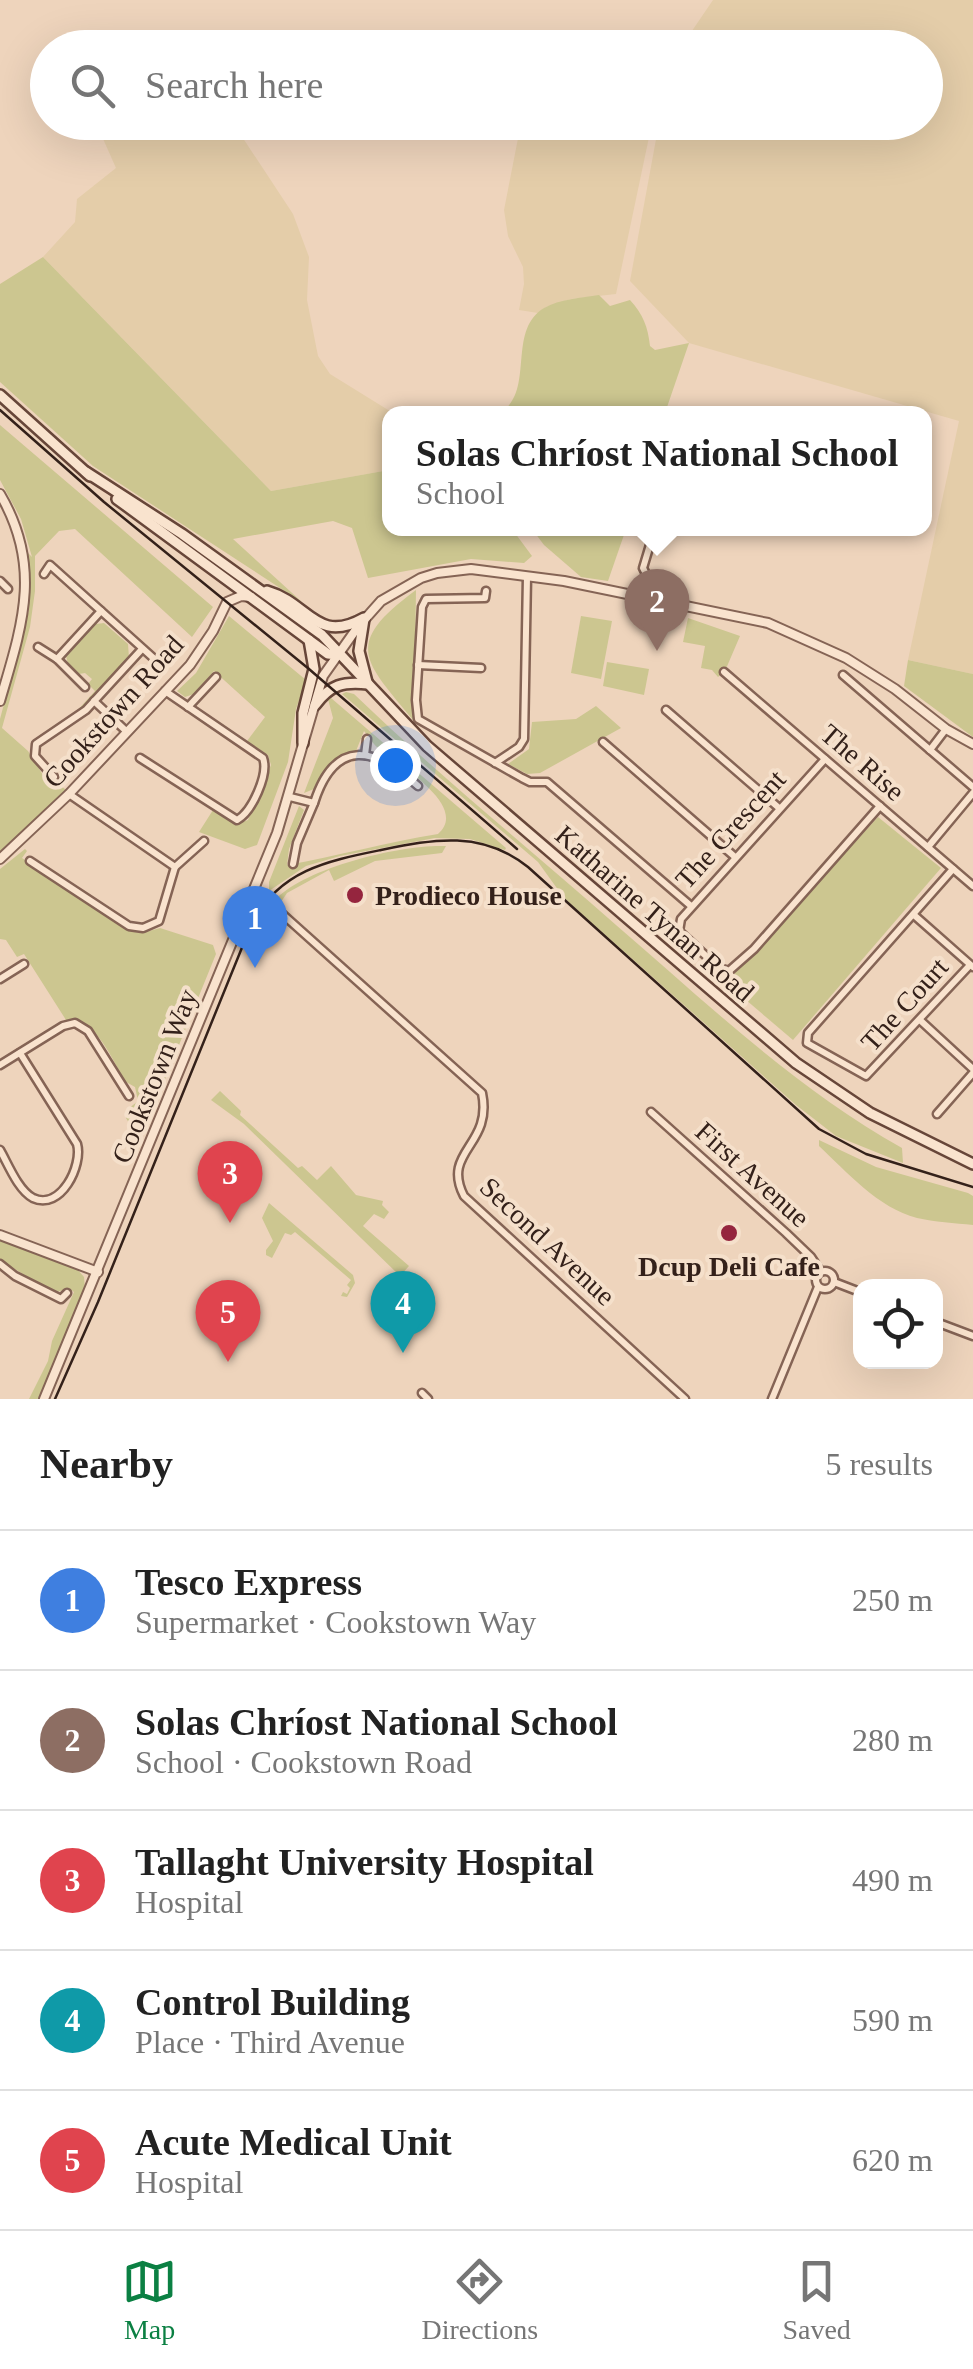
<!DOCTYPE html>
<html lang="en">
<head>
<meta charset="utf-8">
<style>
  body { margin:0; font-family:Georgia,serif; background:#f6f6f6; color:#222 }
  .controls { position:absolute; right:30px; bottom:30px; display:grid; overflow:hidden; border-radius:20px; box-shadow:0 10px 40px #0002 }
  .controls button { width:90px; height:90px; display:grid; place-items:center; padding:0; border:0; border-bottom:2px solid #e0e0e0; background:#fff; color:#222; font:50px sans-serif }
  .you { position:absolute; left:395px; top:765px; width:35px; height:35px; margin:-25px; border:8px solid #fff; border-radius:50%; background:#1a73e8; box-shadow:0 0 0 15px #1a73e833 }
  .badge { display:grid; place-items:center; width:65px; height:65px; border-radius:50%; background:#0b8043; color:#fff; font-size:32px; font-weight:700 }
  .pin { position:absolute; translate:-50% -82px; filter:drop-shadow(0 2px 5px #0008) }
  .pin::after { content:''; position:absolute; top:52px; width:35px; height:30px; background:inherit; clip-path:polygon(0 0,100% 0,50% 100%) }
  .popup { position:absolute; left:382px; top:406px; width:550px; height:130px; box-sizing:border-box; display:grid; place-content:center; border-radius:20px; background:#fff; filter:drop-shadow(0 2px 8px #0005); font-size:32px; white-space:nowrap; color:#767676 }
  .popup b { font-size:38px; color:#222 }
  .popup::after { content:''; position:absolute; left:50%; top:100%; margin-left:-20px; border:20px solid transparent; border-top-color:#fff }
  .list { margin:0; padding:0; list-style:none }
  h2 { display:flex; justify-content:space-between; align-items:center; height:130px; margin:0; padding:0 40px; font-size:42px }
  h2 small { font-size:32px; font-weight:400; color:#767676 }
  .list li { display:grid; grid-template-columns:65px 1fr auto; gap:30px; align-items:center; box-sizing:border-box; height:140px; padding:0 40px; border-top:2px solid #e0e0e0 }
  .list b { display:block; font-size:38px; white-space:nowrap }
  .list p { margin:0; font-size:32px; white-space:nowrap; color:#767676 }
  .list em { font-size:32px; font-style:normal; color:#767676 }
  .icon { flex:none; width:55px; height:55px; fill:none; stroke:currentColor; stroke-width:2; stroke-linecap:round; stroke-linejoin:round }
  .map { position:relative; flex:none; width:973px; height:1399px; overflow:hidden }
  .search { position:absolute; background:#fff; box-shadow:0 10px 40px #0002; left:30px; right:30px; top:30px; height:110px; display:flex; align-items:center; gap:25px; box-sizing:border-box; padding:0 35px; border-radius:55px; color:#767676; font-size:38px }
  .sheet { height:830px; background:#fff }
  nav { display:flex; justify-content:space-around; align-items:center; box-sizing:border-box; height:140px; border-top:2px solid #e0e0e0; background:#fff; font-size:28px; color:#767676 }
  nav a { display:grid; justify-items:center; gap:5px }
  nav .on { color:#0b8043 }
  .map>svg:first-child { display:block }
  .farmland { fill:#e4cda9 }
  .green { fill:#ccc690 }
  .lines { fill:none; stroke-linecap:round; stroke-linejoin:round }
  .stream { stroke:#688c7b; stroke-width:2.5 }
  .minor-casing { stroke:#856455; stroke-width:11 }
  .tertiary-casing { stroke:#856455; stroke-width:12 }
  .secondary-casing { stroke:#674639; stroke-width:14 }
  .minor { stroke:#f9e3ce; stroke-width:6 }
  .tertiary { stroke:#f9e3ce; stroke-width:8 }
  .secondary { stroke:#f9e3ce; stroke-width:9 }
  .tram { stroke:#34211a; stroke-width:2.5 }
  .poi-dot { fill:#95253e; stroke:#f5e0cb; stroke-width:4 }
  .labels { text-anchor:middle; stroke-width:8; stroke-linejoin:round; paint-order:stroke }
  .street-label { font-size:28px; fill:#34211a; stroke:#f5e0cb }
  .poi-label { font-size:28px; font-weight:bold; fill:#34211a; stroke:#f5e0cb; text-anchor:start }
</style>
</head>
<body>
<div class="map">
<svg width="973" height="1399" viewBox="0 0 973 1399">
  <rect width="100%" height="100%" fill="#eed4bc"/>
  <g class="farmland">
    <polygon points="713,0 973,0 973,674 908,660 959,421 689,343 630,281 659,123 926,122 926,48 681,47"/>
    <polygon points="113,123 233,123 293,214 309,257 307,300 318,356 330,374 393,413 390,413 389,470 271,491 43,257 75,222 77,199 116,168 100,132"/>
    <polygon points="521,123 652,123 616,294 571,299 546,307 538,313 519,310 524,284 523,267 508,236 504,210"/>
  </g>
  <g class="green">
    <polygon points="43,257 271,491 389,470 390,528 512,529 532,556 524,563 471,559 368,578 352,528 333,521 233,539 303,603 93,466 0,382 0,284"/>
    <path d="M599,295L610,306L630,300C643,314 648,327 650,346L655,350L689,343L665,413H500C536,391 506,331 544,308C560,299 581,298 599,295Z"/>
    <polygon points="0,425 213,607 192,637 75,529 59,531 35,556 35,591 30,627 2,728 28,751 51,788 58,783 66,790 0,853 0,719 29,610 28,553 32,557 21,519 0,480"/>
    <polygon points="532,529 626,529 608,581 581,577 544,545"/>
    <path d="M416,590L414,721C365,661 341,645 416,590Z"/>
    <polygon points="229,616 306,680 296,709 288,762 257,845 245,849 199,832 213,810 236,824 248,820 271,765 268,755 247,741 265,717 214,671 194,694 185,697 177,691 196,673"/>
    <polygon points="581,616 612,621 601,679 571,673"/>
    <polygon points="688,618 740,636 725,671 718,677 712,670 701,668 705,646 683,642"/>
    <polygon points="104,623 128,644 129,658 76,714 62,722 75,713 95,691 88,684 92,679 85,673 79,674 68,664 66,656 96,624"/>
    <polygon points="908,660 973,674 973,737 904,686"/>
    <polygon points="607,662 649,669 644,695 603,686"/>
    <path d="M346,692L354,694C438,775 529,848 616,925C708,1004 795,1088 902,1148L903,1163L836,1136L796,1105L564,898L538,862L342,694Z"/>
    <path d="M331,698L506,848L505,850L470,839L435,838L340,856L306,866L269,891V882L299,806L304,810L289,849L287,865C338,856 387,842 438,834C470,806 398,765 379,749C373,744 369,737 364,731L356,751L332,763L314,789L304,793L333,718L328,699Z"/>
    <polygon points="596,706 621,728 540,773 527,774 508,764 529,749 532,722 576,719"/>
    <polygon points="878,817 941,868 793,1040 726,983"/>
    <path d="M446,846L442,853L375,861L334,881L329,870L287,893L281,902L277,898C308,867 402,844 446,846Z"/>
    <path d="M25,849L27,851L22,858L130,931L142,933L160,928L213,945L216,954L140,1141L126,1118L128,1109L138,1101L135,1087L126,1082C111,1059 97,1018 66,1020L24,954L17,957L6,940L0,939V869Z"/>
    <polygon points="220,1091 241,1111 240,1115 298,1168 302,1166 317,1180 331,1166 356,1195 383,1201 382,1205 389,1212 384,1219 374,1214 363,1226 409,1266 400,1276 244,1124 211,1100"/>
    <path d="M819,1140L876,1167L968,1193L973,1196V1225C955,1223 934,1222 917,1218C878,1208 847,1172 819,1146Z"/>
    <polygon points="269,1203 353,1275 355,1283 347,1297 341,1296 343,1292 347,1294 350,1288 347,1285 351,1280 295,1232 291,1235 285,1233 272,1258 266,1255 266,1250 273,1241 262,1218"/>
    <polygon points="0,1239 77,1269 84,1277 85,1288 39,1399 29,1399 48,1361 52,1341 74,1292 69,1288 54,1293 0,1260"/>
  </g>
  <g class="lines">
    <polyline class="stream" points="397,1278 429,1308"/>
    <defs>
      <g id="minor">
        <polyline points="655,528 643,568 646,574 664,584 660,599"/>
        <polyline points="44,574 50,565 160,664"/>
        <polyline points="0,581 8,589"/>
        <polyline points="486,591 485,598 426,599 422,607 416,700 418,719 522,778 530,782 547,782 691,906"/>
        <polyline points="38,647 57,659 85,687"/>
        <polyline points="57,659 101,611"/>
        <polyline points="418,665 481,668"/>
        <polyline points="724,672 973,886"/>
        <polyline points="843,675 973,787"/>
        <polyline points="94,701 126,731"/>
        <polyline points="188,707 216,677"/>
        <polyline points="666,710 779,808"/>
        <polyline points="603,742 735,857"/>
        <polyline points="930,750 946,729"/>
        <polyline points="365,755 367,739"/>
        <path d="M140,758L237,820C252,812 269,774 263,758L165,691"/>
        <polyline points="825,759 681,919 679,931 719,968 729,971 754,949 880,806"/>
        <polyline points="495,763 519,747 524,739 527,577"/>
        <polyline points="54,777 35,756 36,744 86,710 142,649"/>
        <polyline points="69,794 175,867"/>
        <path d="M290,797L314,803C335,737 375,747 418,786"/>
        <polyline points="928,847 973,793"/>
        <polyline points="30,861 129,926 143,928 159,921 175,867 204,841"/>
        <polyline points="293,864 297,843 314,803"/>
        <polyline points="953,869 808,1033 807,1043 866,1076 970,965"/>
        <path d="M250,900L279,911L482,1093C493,1146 441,1151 464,1196L685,1399"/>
        <polyline points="914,915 973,967"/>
        <polyline points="0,979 24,964"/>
        <polyline points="921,1021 973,1069"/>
        <polyline points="0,1065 63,1026 75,1023 88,1031 129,1096"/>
        <polyline points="651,1112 786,1233 811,1257 821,1272"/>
        <polyline points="937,1114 973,1073"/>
        <path d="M0,1150C8,1164 18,1190 33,1198C61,1211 83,1165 77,1144L20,1053"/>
        <polyline points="0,1264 15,1276 61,1299 67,1293"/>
        <circle cx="825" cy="1280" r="9"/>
        <polyline points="834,1282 860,1292"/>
        <polyline points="936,1322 973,1336"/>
        <polyline points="422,1393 428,1399"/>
        <polyline points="772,1399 818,1287"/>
      </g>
      <g id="tertiary">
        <path d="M0,494C43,567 22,626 0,701"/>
        <polyline points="0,859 69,794 190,665 213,631 227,602 241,596 251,597"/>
        <polyline points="0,1235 98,1272"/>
        <polyline points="44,1399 277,833 323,676 357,628 381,601 421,578 437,573 471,569 564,581 768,623 846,658 895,689 946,729 973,744"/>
      </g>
      <g id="secondary">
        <polyline points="0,395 90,476"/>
        <polyline points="86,472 182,534 322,635 427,746 796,1063 870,1113 973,1164"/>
        <polyline points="117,499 328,654 338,655"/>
        <path d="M267,591C309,603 316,645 364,618"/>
        <polyline points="364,619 359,651 367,682"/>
        <path d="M315,705C330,685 343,681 368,684"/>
        <polyline points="303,743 303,713 314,669 309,640"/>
      </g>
    </defs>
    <use href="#minor" class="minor-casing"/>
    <use href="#tertiary" class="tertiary-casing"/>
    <use href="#secondary" class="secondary-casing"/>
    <use href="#minor" class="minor"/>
    <use href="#tertiary" class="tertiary"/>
    <use href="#secondary" class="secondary"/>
    <g class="tram">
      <polyline points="0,410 104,502 309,669 517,849"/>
      <path d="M55,1399L98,1302L252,923C280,870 327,861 381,850C434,839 482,830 528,867L819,1129L866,1154L973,1187"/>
    </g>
  </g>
  <g class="poi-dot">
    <circle cx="355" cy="895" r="10"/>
    <circle cx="729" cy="1233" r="10"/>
  </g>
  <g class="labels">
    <g class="street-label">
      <text transform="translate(113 711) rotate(-48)" y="10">Cookstown Road</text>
      <text transform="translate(863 762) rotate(41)" y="10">The Rise</text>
      <text transform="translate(730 829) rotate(-48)" y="10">The Crescent</text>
      <text transform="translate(655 913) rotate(41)" y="10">Katharine Tynan Road</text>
      <text transform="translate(904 1004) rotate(-48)" y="10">The Court</text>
      <text transform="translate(154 1076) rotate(-68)" y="10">Cookstown Way</text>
      <text transform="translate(753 1174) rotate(42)" y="10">First Avenue</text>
      <text transform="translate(548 1241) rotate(43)" y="10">Second Avenue</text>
    </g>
    <g class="poi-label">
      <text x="375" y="905">Prodieco House</text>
      <text x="729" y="1276" text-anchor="middle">Dcup Deli Cafe</text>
    </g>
  </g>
</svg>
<div class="controls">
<button><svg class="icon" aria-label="locate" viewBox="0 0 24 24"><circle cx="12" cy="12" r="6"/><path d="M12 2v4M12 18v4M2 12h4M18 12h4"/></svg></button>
</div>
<div class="you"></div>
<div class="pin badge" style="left:255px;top:968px;background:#3f7fe0">1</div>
<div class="pin badge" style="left:657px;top:651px;background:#8d6e63">2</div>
<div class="popup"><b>Solas Chríost National School</b>School</div>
<div class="pin badge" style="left:230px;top:1223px;background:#e0444e">3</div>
<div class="pin badge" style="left:403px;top:1353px;background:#0f9aa8">4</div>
<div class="pin badge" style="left:228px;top:1362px;background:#e0444e">5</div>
<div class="search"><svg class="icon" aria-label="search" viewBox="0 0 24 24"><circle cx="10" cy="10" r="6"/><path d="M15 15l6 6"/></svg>Search here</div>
</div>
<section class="sheet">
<h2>Nearby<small>5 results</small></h2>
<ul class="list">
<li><span class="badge" style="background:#3f7fe0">1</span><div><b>Tesco Express</b><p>Supermarket · Cookstown Way</p></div><em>250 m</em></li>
<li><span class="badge" style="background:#8d6e63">2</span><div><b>Solas Chríost National School</b><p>School · Cookstown Road</p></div><em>280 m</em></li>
<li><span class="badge" style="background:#e0444e">3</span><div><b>Tallaght University Hospital</b><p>Hospital</p></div><em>490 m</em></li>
<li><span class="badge" style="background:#0f9aa8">4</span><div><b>Control Building</b><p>Place · Third Avenue</p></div><em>590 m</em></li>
<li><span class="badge" style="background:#e0444e">5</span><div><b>Acute Medical Unit</b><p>Hospital</p></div><em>620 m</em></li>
</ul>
</section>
<nav>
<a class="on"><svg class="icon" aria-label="map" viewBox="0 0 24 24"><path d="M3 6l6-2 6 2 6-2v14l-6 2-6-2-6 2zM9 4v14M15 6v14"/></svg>Map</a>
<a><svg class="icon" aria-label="directions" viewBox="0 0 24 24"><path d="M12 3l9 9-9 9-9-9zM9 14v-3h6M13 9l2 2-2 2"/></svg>Directions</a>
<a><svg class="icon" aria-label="saved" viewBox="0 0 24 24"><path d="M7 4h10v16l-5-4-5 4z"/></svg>Saved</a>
</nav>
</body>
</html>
